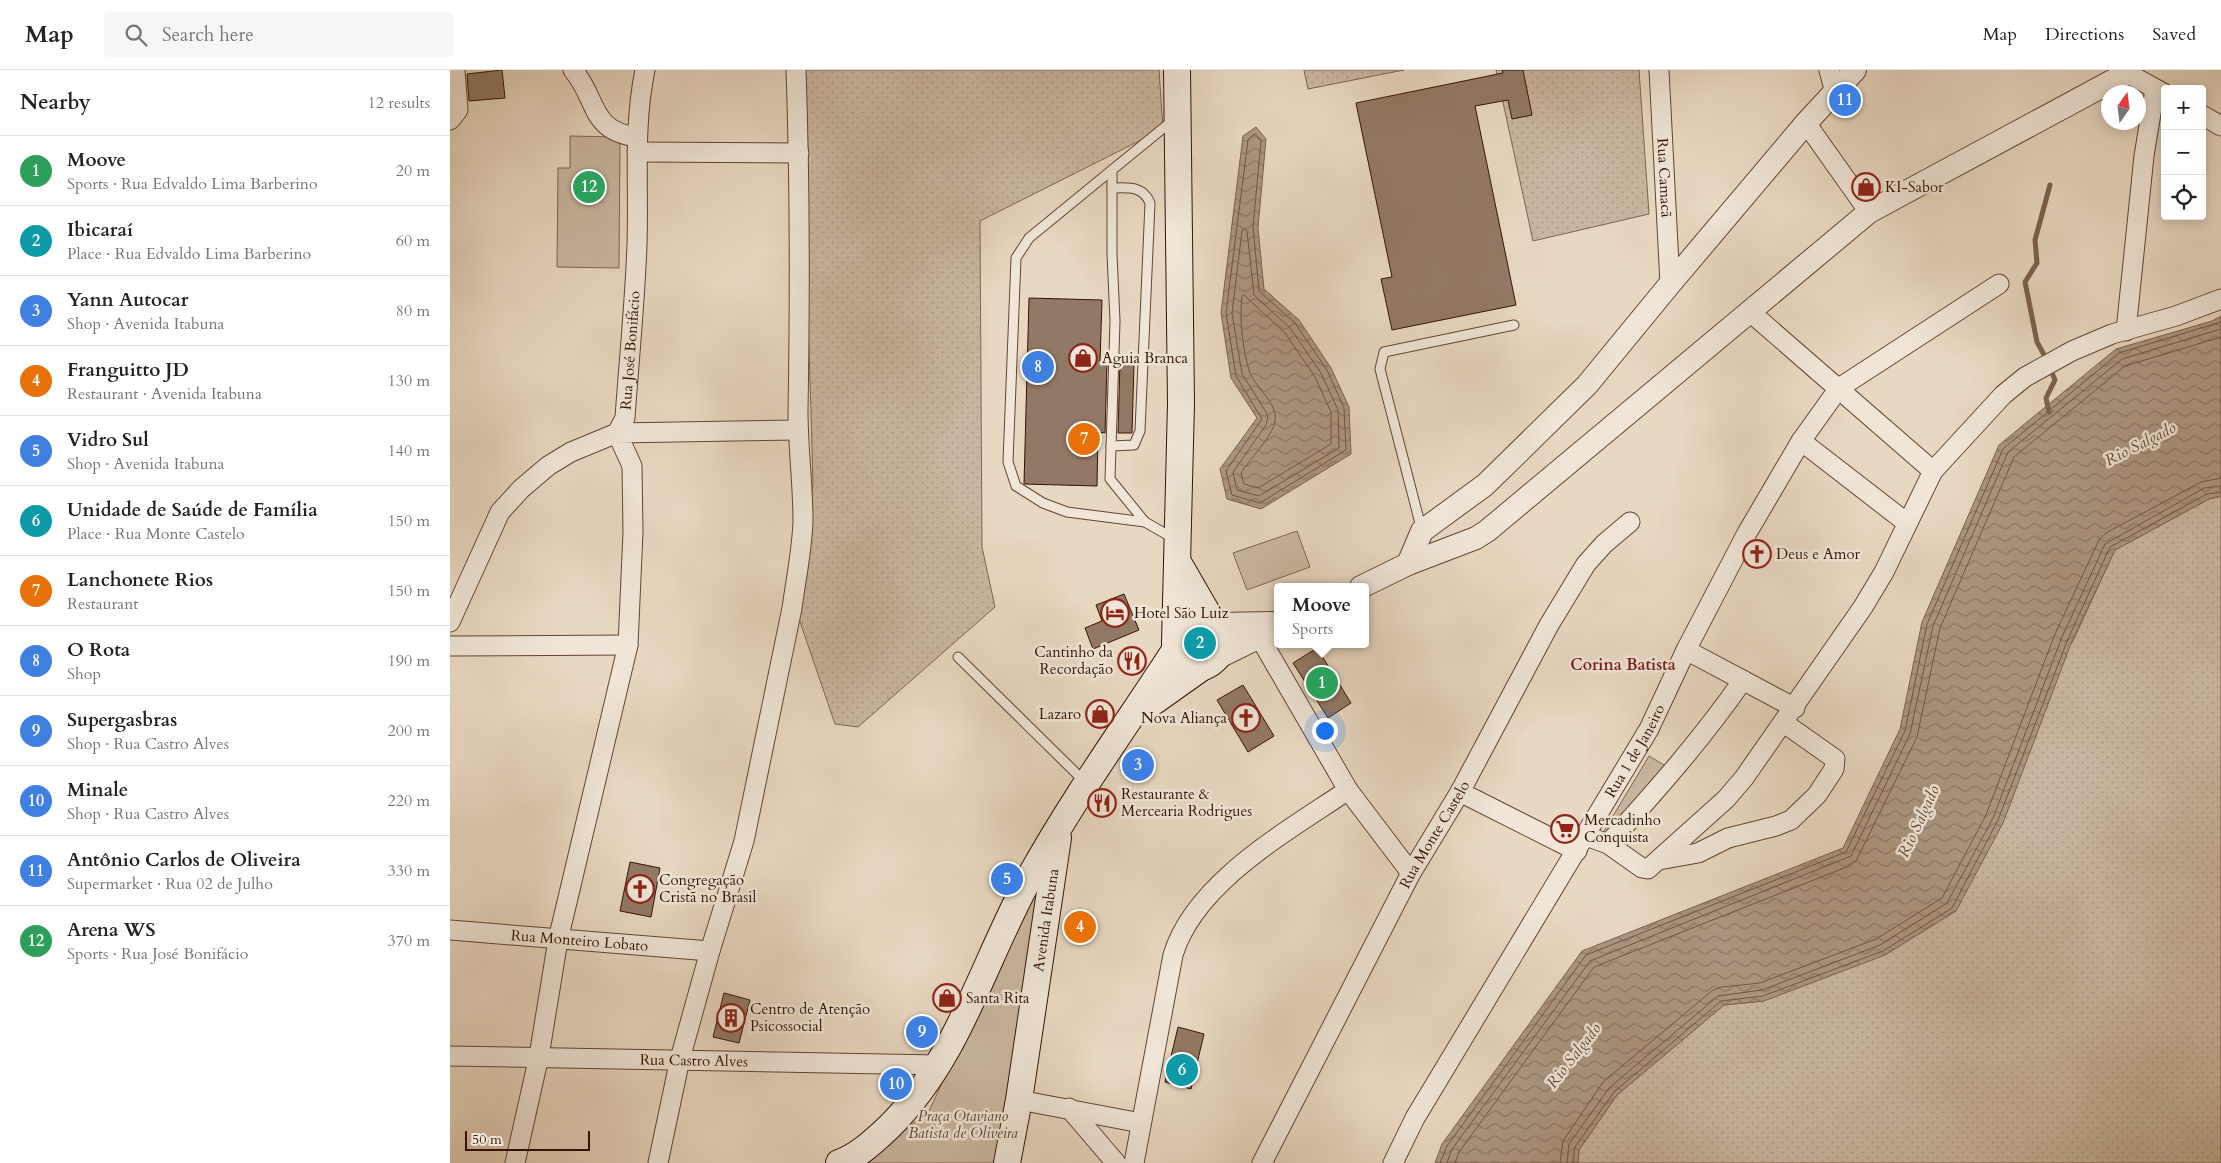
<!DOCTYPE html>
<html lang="en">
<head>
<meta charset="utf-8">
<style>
  body { margin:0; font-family:Cardo,serif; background:#f6f6f6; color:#222 }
  .controls { position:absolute; right:15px; top:15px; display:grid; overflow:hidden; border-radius:5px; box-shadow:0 2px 12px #0003 }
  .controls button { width:45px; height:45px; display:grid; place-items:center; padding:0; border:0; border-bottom:1px solid #e0e0e0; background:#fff; color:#222; font:25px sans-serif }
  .compass { position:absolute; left:1651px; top:15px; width:45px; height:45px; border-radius:50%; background:#fff; box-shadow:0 2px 12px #0003; rotate:14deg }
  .scale { position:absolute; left:15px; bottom:12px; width:125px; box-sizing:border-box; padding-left:5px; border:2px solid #341401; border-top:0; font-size:14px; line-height:18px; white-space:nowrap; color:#341401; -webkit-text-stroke:4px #f0e5d7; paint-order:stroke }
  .you { position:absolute; left:874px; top:660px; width:18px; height:18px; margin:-12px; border:4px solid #fff; border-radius:50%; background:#1a73e8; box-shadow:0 0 0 8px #1a73e833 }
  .badge { display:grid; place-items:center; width:32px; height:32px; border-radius:50%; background:#1a73e8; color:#fff; font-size:16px; font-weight:700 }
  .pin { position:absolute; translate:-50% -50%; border:2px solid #fff; box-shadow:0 1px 5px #0006 }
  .popup { position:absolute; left:824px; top:513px; width:95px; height:65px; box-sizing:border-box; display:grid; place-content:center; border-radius:5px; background:#fff; filter:drop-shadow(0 1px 4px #0005); font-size:16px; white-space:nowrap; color:#767676 }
  .popup b { font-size:19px; color:#222 }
  .popup::after { content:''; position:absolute; left:50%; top:100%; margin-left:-10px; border:10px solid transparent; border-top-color:#fff }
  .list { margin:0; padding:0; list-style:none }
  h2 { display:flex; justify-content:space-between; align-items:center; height:65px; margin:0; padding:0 20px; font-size:21px }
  h2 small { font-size:16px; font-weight:400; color:#767676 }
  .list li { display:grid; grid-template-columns:32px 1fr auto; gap:15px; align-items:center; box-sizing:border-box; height:70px; padding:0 20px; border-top:1px solid #e0e0e0 }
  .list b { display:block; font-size:19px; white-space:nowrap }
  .list p { margin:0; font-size:16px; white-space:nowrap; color:#767676 }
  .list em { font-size:16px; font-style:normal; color:#767676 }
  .icon { flex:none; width:28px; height:28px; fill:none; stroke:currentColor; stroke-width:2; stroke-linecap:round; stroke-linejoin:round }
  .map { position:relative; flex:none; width:1771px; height:1093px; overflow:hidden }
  header { display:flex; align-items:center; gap:30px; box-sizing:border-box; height:70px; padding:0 25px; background:#fff; border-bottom:1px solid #e0e0e0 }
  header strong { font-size:24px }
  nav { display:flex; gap:28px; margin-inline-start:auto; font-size:18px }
  .search { width:350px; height:45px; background:#f6f6f6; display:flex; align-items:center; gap:12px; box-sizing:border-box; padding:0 18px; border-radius:5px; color:#767676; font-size:19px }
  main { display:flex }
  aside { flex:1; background:#fff }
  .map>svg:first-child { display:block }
  .grass { fill:url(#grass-dots); stroke:#7e6550 }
  .green { fill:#c9b6a0; stroke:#7e6550 }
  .water { fill:url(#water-waves); stroke:#7b614d }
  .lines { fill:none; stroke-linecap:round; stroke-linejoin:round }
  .shore { stroke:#705440; stroke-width:1 }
  .stream { stroke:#7b614d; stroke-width:5 }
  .building { fill:#927965; stroke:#341401 }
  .service-casing { stroke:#614531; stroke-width:11 }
  .minor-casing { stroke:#614531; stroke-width:21 }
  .tertiary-casing { stroke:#614531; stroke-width:24 }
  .secondary-casing { stroke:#341401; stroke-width:28 }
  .service { stroke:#f0e5d7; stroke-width:9 }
  .minor { stroke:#f0e5d7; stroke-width:19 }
  .tertiary { stroke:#f0e5d7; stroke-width:22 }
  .secondary { stroke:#f0e5d7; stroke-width:26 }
  .labels { text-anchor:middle; stroke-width:5; stroke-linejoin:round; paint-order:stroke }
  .street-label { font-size:15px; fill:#341401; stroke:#f0e5d7 }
  .poi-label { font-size:15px; fill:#341401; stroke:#f0e5d7; text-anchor:start }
  .park-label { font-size:15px; font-style:italic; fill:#614531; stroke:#f0e5d7 }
  .water-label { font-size:16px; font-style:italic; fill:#644834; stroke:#f0e5d7 }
  .neighbourhood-label { font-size:16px; font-weight:bold; fill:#7a1f14; stroke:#f0e5d7 }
</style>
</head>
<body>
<header>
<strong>Map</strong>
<div class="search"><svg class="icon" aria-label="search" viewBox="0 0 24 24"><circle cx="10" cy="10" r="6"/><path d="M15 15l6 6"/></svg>Search here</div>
<nav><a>Map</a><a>Directions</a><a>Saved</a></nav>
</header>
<main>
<aside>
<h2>Nearby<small>12 results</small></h2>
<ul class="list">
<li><span class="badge" style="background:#2e9e5b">1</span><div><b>Moove</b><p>Sports · Rua Edvaldo Lima Barberino</p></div><em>20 m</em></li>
<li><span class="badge" style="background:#0f9aa8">2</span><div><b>Ibicaraí</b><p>Place · Rua Edvaldo Lima Barberino</p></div><em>60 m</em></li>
<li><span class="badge" style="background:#3f7fe0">3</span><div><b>Yann Autocar</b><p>Shop · Avenida Itabuna</p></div><em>80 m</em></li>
<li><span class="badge" style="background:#e8710a">4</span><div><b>Franguitto JD</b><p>Restaurant · Avenida Itabuna</p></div><em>130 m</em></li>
<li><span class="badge" style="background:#3f7fe0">5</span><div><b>Vidro Sul</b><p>Shop · Avenida Itabuna</p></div><em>140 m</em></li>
<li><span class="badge" style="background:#0f9aa8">6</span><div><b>Unidade de Saúde de Família</b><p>Place · Rua Monte Castelo</p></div><em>150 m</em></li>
<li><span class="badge" style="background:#e8710a">7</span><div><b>Lanchonete Rios</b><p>Restaurant</p></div><em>150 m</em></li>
<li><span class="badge" style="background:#3f7fe0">8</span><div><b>O Rota</b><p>Shop</p></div><em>190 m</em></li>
<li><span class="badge" style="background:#3f7fe0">9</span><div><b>Supergasbras</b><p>Shop · Rua Castro Alves</p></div><em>200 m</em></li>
<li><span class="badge" style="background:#3f7fe0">10</span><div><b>Minale</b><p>Shop · Rua Castro Alves</p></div><em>220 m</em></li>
<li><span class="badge" style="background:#3f7fe0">11</span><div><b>Antônio Carlos de Oliveira</b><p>Supermarket · Rua 02 de Julho</p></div><em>330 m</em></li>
<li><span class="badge" style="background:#2e9e5b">12</span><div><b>Arena WS</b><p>Sports · Rua José Bonifácio</p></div><em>370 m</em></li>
</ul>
</aside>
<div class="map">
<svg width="1771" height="1093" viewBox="0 0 1771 1093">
  <defs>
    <pattern id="grass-dots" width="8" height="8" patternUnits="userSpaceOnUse" patternTransform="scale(1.25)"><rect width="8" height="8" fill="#c9b6a0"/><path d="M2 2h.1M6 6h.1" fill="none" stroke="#ad9c88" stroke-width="1.8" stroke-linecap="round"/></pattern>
    <pattern id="water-waves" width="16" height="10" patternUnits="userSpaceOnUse" patternTransform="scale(1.25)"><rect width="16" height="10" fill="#ab9580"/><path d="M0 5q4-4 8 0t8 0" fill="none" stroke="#8c7866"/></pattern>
  </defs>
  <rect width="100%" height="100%" fill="#e8d7c1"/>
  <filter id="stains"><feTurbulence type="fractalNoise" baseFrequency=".004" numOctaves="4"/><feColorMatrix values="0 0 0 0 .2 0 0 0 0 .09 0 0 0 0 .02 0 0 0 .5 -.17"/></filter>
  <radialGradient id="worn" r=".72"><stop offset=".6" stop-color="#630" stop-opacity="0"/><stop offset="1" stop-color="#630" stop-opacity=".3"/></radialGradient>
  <g class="grass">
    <polygon points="351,0 709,0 713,59 530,151 532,477 545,537 408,657 385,654 348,546 363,414"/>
    <polygon points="854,0 954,0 858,19"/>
    <polygon points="1046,0 1189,0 1199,144 1083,171"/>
    <polygon points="1771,426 1771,1093 1128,1093 1129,1080 1167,1025 1274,935 1314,931 1623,571 1665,480 1759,429"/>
  </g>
  <g class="green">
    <polygon points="120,66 170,67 169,198 107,197 108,98 120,98"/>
    <polygon points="847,461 860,497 797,520 783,483"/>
    <polygon points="1199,686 1219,698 1159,771 1151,766"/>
    <polygon points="594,794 564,1001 544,1093 413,1093 479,1041"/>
  </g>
  <g class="water">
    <polygon points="806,57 816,69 808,158 814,219 849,250 881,298 899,337 901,384 811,439 777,429 770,399 807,348 781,308 771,243 793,66"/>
    <polygon points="1771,246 1771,426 1759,429 1665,480 1622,571 1553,753 1506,841 1435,885 1314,931 1274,935 1167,1025 1129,1080 1128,1093 985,1093 992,1074 1132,881 1393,778 1450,659 1472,552 1549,375 1666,279 1762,251"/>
  </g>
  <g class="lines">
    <g class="shore">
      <polygon points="805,64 811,71 803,157 809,221 845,253 877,300 894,338 896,380 810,433 782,425 776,401 812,349 786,306 776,243 798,70"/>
      <polygon points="795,159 797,161 804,225 840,258 871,303 888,340 889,378 809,426 787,420 783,402 816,355 818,348 816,342 792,304 782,243 792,161"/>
      <path d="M794,225L835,263L865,307L881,342V374L808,418L794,414L791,403C799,390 823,366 825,351C828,332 804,317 799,300C793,282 789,246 792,227Z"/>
      <polyline points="990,1093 997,1076 1136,885 1396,782 1455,661 1477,554 1553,379 1669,283 1771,252"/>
      <polyline points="997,1093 1002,1079 1140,891 1401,786 1460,664 1483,556 1558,382 1672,289 1771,259"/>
      <polyline points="1005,1093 1009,1082 1144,897 1399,796 1406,791 1467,667 1490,558 1564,387 1675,296 1771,267"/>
      <polyline points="1110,1093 1113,1071 1153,1012 1263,920 1272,917 1310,913 1426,869 1492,828 1536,745 1605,564 1649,470 1656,463 1751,412 1771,408"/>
      <polyline points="1117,1093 1119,1074 1159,1018 1268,926 1312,920 1430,875 1497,833 1543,748 1612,567 1655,474 1754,418 1771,416"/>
      <polyline points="1123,1093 1125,1077 1164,1022 1271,931 1313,926 1433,881 1502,838 1548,750 1618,569 1660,477 1757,424 1771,422"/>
    </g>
    <g class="stream">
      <polyline points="1597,290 1587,272 1575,212 1587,193 1585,170 1600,115"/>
      <polyline points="1599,342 1596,328 1605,310 1600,298"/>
    </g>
  </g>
  <g class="building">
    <polygon points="52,0 55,28 19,31 17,4"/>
    <polygon points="1052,0 1073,0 1082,45 1062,49 1058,30 1025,36 1066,235 942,260 931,209 942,207 906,33 1053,3"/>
    <polygon points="579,228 652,230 650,292 657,293 655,363 648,362 647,416 574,414"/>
    <polygon points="670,293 684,293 682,363 668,363"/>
    <polygon points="674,524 689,560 643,579 635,558 652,551 646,535"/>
    <polygon points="867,578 901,633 878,648 843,593"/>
    <polygon points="793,615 824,666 798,682 767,630"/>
    <polygon points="180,792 210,798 201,847 170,841"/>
    <polygon points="274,923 300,930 289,973 263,967"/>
    <polygon points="728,957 754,964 741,1019 715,1012"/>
  </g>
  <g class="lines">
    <defs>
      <g id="service">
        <polyline points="722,51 662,100 662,184 665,251 660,409 695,452 723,468"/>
        <polyline points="662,100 579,168 566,188 558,392 566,416 593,433 617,442 695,452"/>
        <path d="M661,376L684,375L690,361L700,133C693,115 677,118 662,118"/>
        <polyline points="972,461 930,299 934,282 1064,255"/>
        <polyline points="508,587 634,711"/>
      </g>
      <g id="minor">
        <path d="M123,0C148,29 139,61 187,67"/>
        <path id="s1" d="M1209,0L1220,214"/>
        <polyline points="1379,0 1385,23"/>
        <polyline points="1677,3 1715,24"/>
        <polyline points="1752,45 1771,56"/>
        <polyline points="0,50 8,40 5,0"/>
        <polyline points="1356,53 1419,142"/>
        <polyline points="187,82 349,83"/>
        <polyline points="1299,241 1483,401"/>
        <polyline points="1676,261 1694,86 1705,19"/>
        <polyline points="1351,371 1457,453"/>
        <path id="s2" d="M0,552L50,442L71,419L98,396L121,382L167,363L175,348C179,290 185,232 187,174C189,116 183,58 195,0"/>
        <polyline points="806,555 810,568 898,720 961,803"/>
        <polyline points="0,576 178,575"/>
        <polyline points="1236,580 1345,638"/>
        <polyline points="1010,722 1127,781"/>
        <polyline points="1136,766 1158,774 1192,798 1198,799 1276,729 1294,708 1413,537 1434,502 1483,401 1553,325 1575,307 1622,281 1662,264 1726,246 1771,229"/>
        <path d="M1158,774C1206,721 1252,669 1293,610"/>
        <polyline points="1209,790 1248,783 1278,768 1326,756 1341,750 1367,725 1384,699 1385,689 1334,653"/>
        <path id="s3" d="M0,860L260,881"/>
        <path id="s4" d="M0,986L489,995"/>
        <polyline points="569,1030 691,1053"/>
        <polyline points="619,1038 666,1093"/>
        <polyline points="65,1093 89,986 108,870 178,575 183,462 182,396 167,363 348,360"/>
        <path d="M208,1093L230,989L260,881L294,771L342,538C346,509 352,480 353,451C353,414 348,378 348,341C350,227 350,114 346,0"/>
        <path d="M684,1093L723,885C745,812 838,761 898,720"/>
        <path id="s5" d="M812,1093L961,803L1010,722L1099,555L1136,494L1154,474L1180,452"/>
        <path id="s6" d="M943,1093L965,1048L1199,659L1236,580L1297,463L1351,371L1389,318L1549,214"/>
      </g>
      <g id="tertiary">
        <polyline points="958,494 972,461 1035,415 1137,315 1220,214 1356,53 1405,0"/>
        <polyline points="911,517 958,494 1026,468 1037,461 1419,142 1677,3 1678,0"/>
        <polyline points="769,554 828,553"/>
        <polyline points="767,588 828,558"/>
      </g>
      <g id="secondary">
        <polyline points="729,494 762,551"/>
        <polyline points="725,573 731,333 727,0"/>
        <polyline points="692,640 754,596"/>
        <path d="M389,1093C408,1086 423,1072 438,1058C510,988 534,888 582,803C625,726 677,654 725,580C725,563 743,548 760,551C806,557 745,632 725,580"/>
        <path id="s7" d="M557,1093L569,1030L608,768"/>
      </g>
    </defs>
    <use href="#service" class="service-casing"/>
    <use href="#minor" class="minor-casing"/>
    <use href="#tertiary" class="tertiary-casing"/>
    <use href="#secondary" class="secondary-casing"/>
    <use href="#service" class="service"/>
    <use href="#minor" class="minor"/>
    <use href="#tertiary" class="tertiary"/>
    <use href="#secondary" class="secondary"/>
  </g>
  <defs>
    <symbol id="shop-ring" viewBox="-11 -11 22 22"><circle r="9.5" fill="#f0e5d7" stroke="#8f2418" stroke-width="1.5"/><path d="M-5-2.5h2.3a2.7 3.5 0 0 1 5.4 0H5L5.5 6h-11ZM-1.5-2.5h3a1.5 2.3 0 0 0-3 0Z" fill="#8f2418"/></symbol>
    <symbol id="church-ring" viewBox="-11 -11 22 22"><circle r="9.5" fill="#f0e5d7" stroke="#8f2418" stroke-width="1.5"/><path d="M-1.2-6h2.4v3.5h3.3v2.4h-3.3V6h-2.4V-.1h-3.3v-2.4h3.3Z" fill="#8f2418"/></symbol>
    <symbol id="hotel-ring" viewBox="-11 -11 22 22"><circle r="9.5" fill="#f0e5d7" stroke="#8f2418" stroke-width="1.5"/><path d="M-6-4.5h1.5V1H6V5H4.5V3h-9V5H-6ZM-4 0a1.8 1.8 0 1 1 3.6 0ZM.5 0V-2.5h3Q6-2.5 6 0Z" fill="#8f2418"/></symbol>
    <symbol id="restaurant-ring" viewBox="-11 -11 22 22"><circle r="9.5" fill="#f0e5d7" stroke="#8f2418" stroke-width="1.5"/><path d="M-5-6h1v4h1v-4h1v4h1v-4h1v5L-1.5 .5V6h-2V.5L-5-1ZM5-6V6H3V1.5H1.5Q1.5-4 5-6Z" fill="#8f2418"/></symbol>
    <symbol id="supermarket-ring" viewBox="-11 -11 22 22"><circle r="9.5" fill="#f0e5d7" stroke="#8f2418" stroke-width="1.5"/><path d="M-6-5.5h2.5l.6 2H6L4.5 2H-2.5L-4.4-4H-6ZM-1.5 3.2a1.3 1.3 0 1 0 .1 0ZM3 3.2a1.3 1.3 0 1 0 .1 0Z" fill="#8f2418"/></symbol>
    <symbol id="building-ring" viewBox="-11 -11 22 22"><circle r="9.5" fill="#f0e5d7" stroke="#8f2418" stroke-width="1.5"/><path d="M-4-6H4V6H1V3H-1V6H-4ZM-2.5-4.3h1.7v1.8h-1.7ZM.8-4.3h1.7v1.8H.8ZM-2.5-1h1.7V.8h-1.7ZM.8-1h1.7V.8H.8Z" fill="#8f2418"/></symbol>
  </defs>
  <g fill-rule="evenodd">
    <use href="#shop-ring" x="1400" y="101" width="32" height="32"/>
    <use href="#shop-ring" x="617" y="272" width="32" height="32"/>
    <use href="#church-ring" x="1291" y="468" width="32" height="32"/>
    <use href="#hotel-ring" x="649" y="527" width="32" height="32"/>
    <use href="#restaurant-ring" x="666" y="575" width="32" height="32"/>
    <use href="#shop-ring" x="634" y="628" width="32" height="32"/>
    <use href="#church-ring" x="780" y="632" width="32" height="32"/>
    <use href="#restaurant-ring" x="636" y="717" width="32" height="32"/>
    <use href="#supermarket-ring" x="1099" y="743" width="32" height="32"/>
    <use href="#church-ring" x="174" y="803" width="32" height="32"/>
    <use href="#shop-ring" x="481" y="912" width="32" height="32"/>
    <use href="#building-ring" x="265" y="932" width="32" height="32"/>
  </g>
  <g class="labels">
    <g class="street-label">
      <text dy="5" stroke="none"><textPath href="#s1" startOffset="108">Rua Camacã</textPath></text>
      <text dy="5" stroke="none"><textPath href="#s2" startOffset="349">Rua José Bonifácio</textPath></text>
      <text dy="5" stroke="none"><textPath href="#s6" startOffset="478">Rua 1 de Janeiro</textPath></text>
      <text dy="5" stroke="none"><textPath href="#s5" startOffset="371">Rua Monte Castelo</textPath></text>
      <text dy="5" stroke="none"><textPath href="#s7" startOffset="246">Avenida Itabuna</textPath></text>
      <text dy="5" stroke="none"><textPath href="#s3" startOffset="130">Rua Monteiro Lobato</textPath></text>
      <text dy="5" stroke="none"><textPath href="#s4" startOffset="244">Rua Castro Alves</textPath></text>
    </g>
    <g class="poi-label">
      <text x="1435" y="122">KI-Sabor</text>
      <text x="652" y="293">Aguia Branca</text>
      <text x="1326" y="489">Deus e Amor</text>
      <text x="684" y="548">Hotel São Luiz</text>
      <text x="663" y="587" text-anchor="end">Cantinho da<tspan x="663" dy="17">Recordação</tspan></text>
      <text x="631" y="649" text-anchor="end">Lazaro</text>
      <text x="777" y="653" text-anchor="end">Nova Aliança</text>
      <text x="671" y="729">Restaurante &amp;<tspan x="671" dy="17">Mercearia Rodrigues</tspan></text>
      <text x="1134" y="755">Mercadinho<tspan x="1134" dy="17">Conquista</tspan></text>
      <text x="209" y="815">Congregação<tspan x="209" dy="17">Cristã no Brasil</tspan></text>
      <text x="516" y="933">Santa Rita</text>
      <text x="300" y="944">Centro de Atenção<tspan x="300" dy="17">Psicossocial</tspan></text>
    </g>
    <g class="park-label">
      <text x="513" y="1051">Praça Otaviano<tspan x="513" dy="17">Batista de Oliveira</tspan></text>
    </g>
    <g class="water-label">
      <text transform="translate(1690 373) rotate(-27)" y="6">Rio Salgado</text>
      <text transform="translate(1468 751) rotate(-65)" y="6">Rio Salgado</text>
      <text transform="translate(1123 985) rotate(-52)" y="6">Rio Salgado</text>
    </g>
    <g class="neighbourhood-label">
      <text x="1173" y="600">Corina Batista</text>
    </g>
  </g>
  <rect width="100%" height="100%" filter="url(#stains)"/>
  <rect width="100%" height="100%" fill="url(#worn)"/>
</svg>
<div class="controls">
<button>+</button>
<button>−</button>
<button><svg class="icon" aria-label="locate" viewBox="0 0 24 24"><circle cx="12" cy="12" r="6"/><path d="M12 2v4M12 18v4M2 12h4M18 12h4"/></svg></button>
</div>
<svg class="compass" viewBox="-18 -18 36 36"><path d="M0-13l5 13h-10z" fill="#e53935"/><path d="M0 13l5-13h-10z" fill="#767676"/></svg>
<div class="scale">50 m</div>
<div class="you"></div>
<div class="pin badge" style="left:872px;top:613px;background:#2e9e5b">1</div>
<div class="popup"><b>Moove</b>Sports</div>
<div class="pin badge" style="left:750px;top:573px;background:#0f9aa8">2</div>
<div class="pin badge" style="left:688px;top:695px;background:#3f7fe0">3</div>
<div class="pin badge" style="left:630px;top:857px;background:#e8710a">4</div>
<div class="pin badge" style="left:557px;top:809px;background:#3f7fe0">5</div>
<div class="pin badge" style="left:732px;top:1000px;background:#0f9aa8">6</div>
<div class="pin badge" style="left:634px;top:369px;background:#e8710a">7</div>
<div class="pin badge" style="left:588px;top:297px;background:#3f7fe0">8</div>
<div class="pin badge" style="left:472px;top:962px;background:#3f7fe0">9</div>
<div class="pin badge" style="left:446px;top:1014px;background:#3f7fe0">10</div>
<div class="pin badge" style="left:1395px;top:30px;background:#3f7fe0">11</div>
<div class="pin badge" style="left:139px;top:117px;background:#2e9e5b">12</div>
</div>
</main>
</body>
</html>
